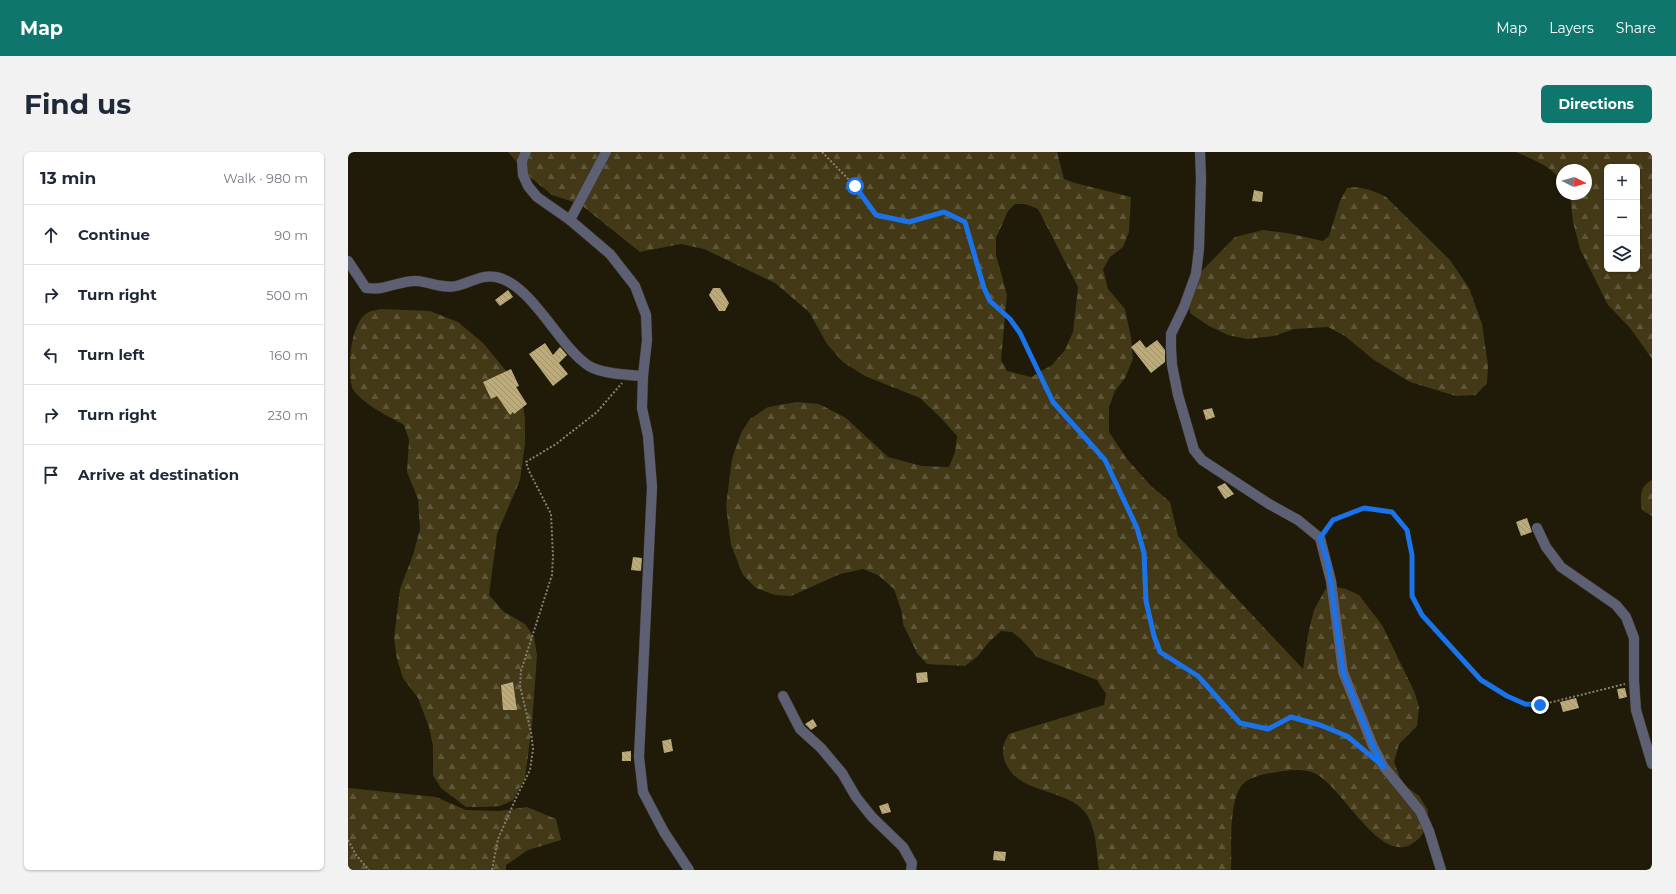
<!DOCTYPE html>
<html lang="en">
<head>
<meta charset="utf-8">
<style>
  body { margin:0; font-family:Montserrat,sans-serif; background:#f2f2f3; color:#1f2937 }
  .controls { position:absolute; right:12px; top:12px; display:grid; overflow:hidden; border-radius:6px; box-shadow:0 1px 3px #0004 }
  .controls button { width:36px; height:36px; display:grid; place-items:center; padding:0; border:0; border-bottom:1px solid #e0e1e3; background:#fff; color:#1f2937; font:20px sans-serif }
  .compass { position:absolute; left:1208px; top:12px; width:36px; height:36px; border-radius:50%; background:#fff; box-shadow:0 1px 3px #0004; rotate:96deg }
  .stop { position:absolute; width:12px; height:12px; margin:-9px; border:3px solid #1a73e8; border-radius:50%; background:#fff }
  .stop.end { background:#1a73e8; border-color:#fff; box-shadow:0 1px 4px #0008 }
  .list { margin:0; padding:0; list-style:none }
  h2 { display:flex; justify-content:space-between; align-items:center; height:52px; margin:0; padding:0 16px; font-size:17px }
  h2 small { font-size:13px; font-weight:400; color:#747a83 }
  .list li { display:grid; grid-template-columns:26px 1fr auto; gap:12px; align-items:center; box-sizing:border-box; height:60px; padding:0 16px; border-top:1px solid #e0e1e3 }
  .list b { display:block; font-size:15px; white-space:nowrap }
  .list em { font-size:13px; font-style:normal; color:#747a83 }
  .icon { flex:none; width:22px; height:22px; fill:none; stroke:currentColor; stroke-width:2; stroke-linecap:round; stroke-linejoin:round }
  .map { position:relative; flex:none; width:1304px; height:718px; overflow:hidden; border-radius:6px }
  header { display:flex; align-items:center; gap:24px; box-sizing:border-box; height:56px; padding:0 20px; background:#0f766e; color:#fff }
  header strong { font-size:19px }
  nav { display:flex; gap:22px; margin-inline-start:auto; font-size:14px }
  .intro { display:flex; align-items:center; justify-content:space-between; box-sizing:border-box; height:96px; padding:0 24px }
  h1 { margin:0; font-size:28px }
  .button { padding:10px 18px; border-radius:6px; background:#0f766e; color:#fff; font-size:14px; font-weight:700 }
  main { display:flex; gap:24px; padding:0 24px }
  aside { flex:1; background:#fff; border-radius:6px; box-shadow:0 1px 3px #0004 }
  .map>svg:first-child { display:block }
  .forest { fill:url(#forest-firs); fill-rule:evenodd }
  .building { fill:url(#building-back-hatch) }
  .lines { fill:none; stroke-linecap:round; stroke-linejoin:round }
  .minor-casing { stroke:#3a3424; stroke-width:11 }
  .tertiary-casing { stroke:#3a3424; stroke-width:11 }
  .path { stroke:#868172; stroke-width:2; stroke-dasharray:2 2; stroke-linecap:butt }
  .minor { stroke:#5d5f73; stroke-width:10 }
  .tertiary { stroke:#5d5f73; stroke-width:10 }
  .route { stroke:#1a73e8; stroke-width:5 }
</style>
</head>
<body>
<header>
<strong>Map</strong>
<nav><a>Map</a><a>Layers</a><a>Share</a></nav>
</header>
<div class="intro"><h1>Find us</h1><a class="button">Directions</a></div>
<main>
<aside>
<h2>13 min<small>Walk · 980 m</small></h2>
<ul class="list">
<li><svg class="icon" aria-label="ahead" viewBox="0 0 24 24"><path d="M12 20V5M6 11l6-6 6 6"/></svg><div><b>Continue</b></div><em>90 m</em></li>
<li><svg class="icon" aria-label="right" viewBox="0 0 24 24"><path d="M7 20v-9h11M14 6l5 5-5 5"/></svg><div><b>Turn right</b></div><em>500 m</em></li>
<li><svg class="icon" aria-label="left" viewBox="0 0 24 24"><path d="M17 20v-9H6M10 6l-5 5 5 5"/></svg><div><b>Turn left</b></div><em>160 m</em></li>
<li><svg class="icon" aria-label="right" viewBox="0 0 24 24"><path d="M7 20v-9h11M14 6l5 5-5 5"/></svg><div><b>Turn right</b></div><em>230 m</em></li>
<li><svg class="icon" aria-label="arrive" viewBox="0 0 24 24"><path d="M6 21V4h12l-3 4 3 4H6"/></svg><div><b>Arrive at destination</b></div></li>
</ul>
</aside>
<div class="map">
<svg width="1304" height="718" viewBox="0 0 1304 718">
  <defs>
    <pattern id="forest-firs" width="22" height="20" patternUnits="userSpaceOnUse"><rect width="22" height="20" fill="#443917"/><path d="M5 1l3.5 6h-7zM16 11l3.5 6h-7z" fill="#605639"/></pattern>
    <pattern id="building-back-hatch" width="6" height="6" patternUnits="userSpaceOnUse"><rect width="6" height="6" fill="#bdac79"/><path d="M-1 5l2 2M0 0l6 6M5-1l2 2" fill="none" stroke="#a0936c"/></pattern>
  </defs>
  <rect width="100%" height="100%" fill="#201a09"/>
  <g class="forest">
    <path d="M160,0H709L716,27L727,31L783,45L781,80L775,95L762,105L755,117L760,137L777,157L783,186L785,207L777,226L767,239L761,255V280L779,307L802,333L822,350L830,384L955,517L960,482L966,458L977,438L984,434L998,437L1011,443L1034,473L1066,539L1071,555L1069,574L1051,592L1046,610L1054,631L1071,644L1080,658C1079,674 1078,684 1062,693C1030,709 994,635 968,622C954,615 937,619 923,621C915,622 900,626 895,632C880,647 884,697 883,718H751C748,699 749,674 736,659C714,635 671,643 657,610C653,598 655,591 661,582L756,553L758,542L749,528L689,505L673,487L664,480L653,479L641,490L629,505L617,514L579,512L569,501L555,472L554,461L546,437L530,423L515,417L492,422L443,444L427,443L408,436L395,423L383,393L378,354L384,307L393,281L402,267L420,255L449,250L471,252L498,266L540,305L574,314L601,315L607,300L609,284L593,266L572,246L517,224L495,210L479,192L461,160L427,131L356,97L333,92L292,100L232,52L204,43L182,25ZM667,52H677L690,57L730,135L725,180L717,198L704,213L683,225L659,219L653,208L659,143L648,103V86L660,59Z"/>
    <path d="M1168,0H1304V207L1283,177L1260,153L1232,97L1225,70L1222,42H1238V18H1214V30C1203,14 1186,8 1168,0ZM1259,15H1289V117H1259Z"/>
    <polygon points="1009,35 1022,38 1037,44 1102,108 1121,136 1134,172 1140,214 1139,231 1128,243 1108,244 1062,230 1026,208 997,184 980,175 946,177 926,184 899,187 880,183 861,174 842,161 840,142 847,126 887,85 915,78 939,81 975,89 981,84 992,49 999,36"/>
    <path d="M33,157L82,159L110,170L135,191L165,227L174,247L177,266V292L172,328L149,382L141,443L156,460L177,472L186,485L189,503L184,572L177,626L165,648L152,654L137,655H118L93,636L85,623V594L81,575L70,546L55,526L49,507L46,486L52,437L65,403L72,377L70,347L59,320L61,288L56,273C39,263 15,253 4,236C0,217 1,170 21,160C25,158 30,158 33,157Z"/>
    <path d="M1304,328V364L1294,358C1292,346 1291,334 1304,328Z"/>
    <polygon points="0,636 88,645 118,658 152,659 179,655 208,667 213,688 180,698 158,713 158,718 0,718"/>
  </g>
  <g class="building">
    <polygon points="906,38 915,40 914,50 904,49"/>
    <polygon points="365,136 372,136 381,151 377,159 371,159 361,143"/>
    <polygon points="160,138 165,145 152,154 147,148"/>
    <polygon points="792,188 798,196 809,188 817,198 817,210 803,221 783,195"/>
    <polygon points="197,191 205,203 212,195 219,203 211,211 220,222 205,234 181,202"/>
    <polygon points="163,217 171,234 168,235 179,252 166,262 165,260 162,263 149,244 143,247 135,230"/>
    <polygon points="864,256 867,265 858,268 855,258"/>
    <polygon points="877,331 886,342 877,347 869,335"/>
    <polygon points="1179,366 1184,380 1173,384 1168,370"/>
    <polygon points="285,405 294,406 293,419 283,418"/>
    <polygon points="579,520 580,530 569,531 568,521"/>
    <polygon points="165,530 169,558 155,558 153,533"/>
    <polygon points="1277,536 1279,545 1271,547 1269,537"/>
    <polygon points="1228,546 1231,556 1215,560 1212,550"/>
    <polygon points="465,567 469,574 463,578 457,572"/>
    <polygon points="323,587 325,599 316,601 314,589"/>
    <polygon points="283,599 283,609 274,609 274,600"/>
    <polygon points="540,651 543,660 534,662 531,654"/>
    <polygon points="646,699 658,700 657,709 645,708"/>
  </g>
  <g class="lines">
    <defs>
      <g id="minor">
        <polyline points="178,0 174,9 175,23 180,34 189,45 222,68 262,102 287,134 298,163 299,188 295,224 294,256 300,284 304,335 291,605 295,640 316,680 341,718"/>
        <polyline points="852,0 853,26 851,97 848,122 836,155 823,182 823,196 824,213 830,243 846,298 854,308 921,352 950,368 972,386 983,429 995,520 1025,594 1036,615 1072,659 1081,679 1093,718"/>
        <path d="M0,109L18,136C23,136 28,137 33,136C44,134 58,128 69,129C81,130 95,137 108,134C122,131 133,122 148,125C184,132 211,195 241,214C254,222 280,223 295,224"/>
        <polyline points="1189,376 1198,395 1213,415 1268,453 1278,465 1286,486 1286,529 1288,558 1304,612"/>
        <polyline points="435,544 452,577 473,596 494,621 508,645 524,665 555,695 564,711 563,718"/>
      </g>
      <polyline id="tertiary" points="222,68 258,0"/>
    </defs>
    <use href="#minor" class="minor-casing"/>
    <use href="#tertiary" class="tertiary-casing"/>
    <g class="path">
      <path d="M474,0L507,34L528,63L561,70L596,60L617,70L636,137L642,149L662,167L672,181L705,250L757,308L789,376L796,401L798,449L805,484L812,500L850,524L892,571L920,577L943,565C973,573 991,578 1015,598"/>
      <polyline points="978,378 985,368 1016,356 1044,360 1059,378 1064,403 1064,444 1074,463 1133,527 1159,544 1177,552 1192,553 1277,532"/>
      <polyline points="0,688 8,703 21,718"/>
      <polyline points="144,718 150,687 168,646 182,618 185,597 183,580 172,534 173,519 204,423 205,404 203,362 181,319 178,310 208,292 249,260 274,231"/>
    </g>
    <use href="#minor" class="minor"/>
    <use href="#tertiary" class="tertiary"/>
  </g>
  <g class="lines">
    <polyline class="route" points="507,34 528,63 561,70 596,60 617,70 636,136 642,149 662,167 672,181 705,250 757,308 789,376 796,401 798,449 806,484 812,500 850,524 892,571 920,577 943,565 972,573 999,584 1036,615 1025,594 995,520 980,411 972,386 985,368 1016,356 1044,360 1059,378 1064,403 1064,444 1074,463 1133,528 1159,544 1177,552 1192,553"/>
  </g>
</svg>
<div class="controls">
<button>+</button>
<button>−</button>
<button><svg class="icon" aria-label="layers" viewBox="0 0 24 24"><path d="M12 4l9 5-9 5-9-5zM3 14l9 5 9-5"/></svg></button>
</div>
<svg class="compass" viewBox="-18 -18 36 36"><path d="M0-13l5 13h-10z" fill="#e53935"/><path d="M0 13l5-13h-10z" fill="#747a83"/></svg>
<div class="stop" style="left:507px;top:34px"></div>
<div class="stop end" style="left:1192px;top:553px"></div>
</div>
</main>
</body>
</html>
